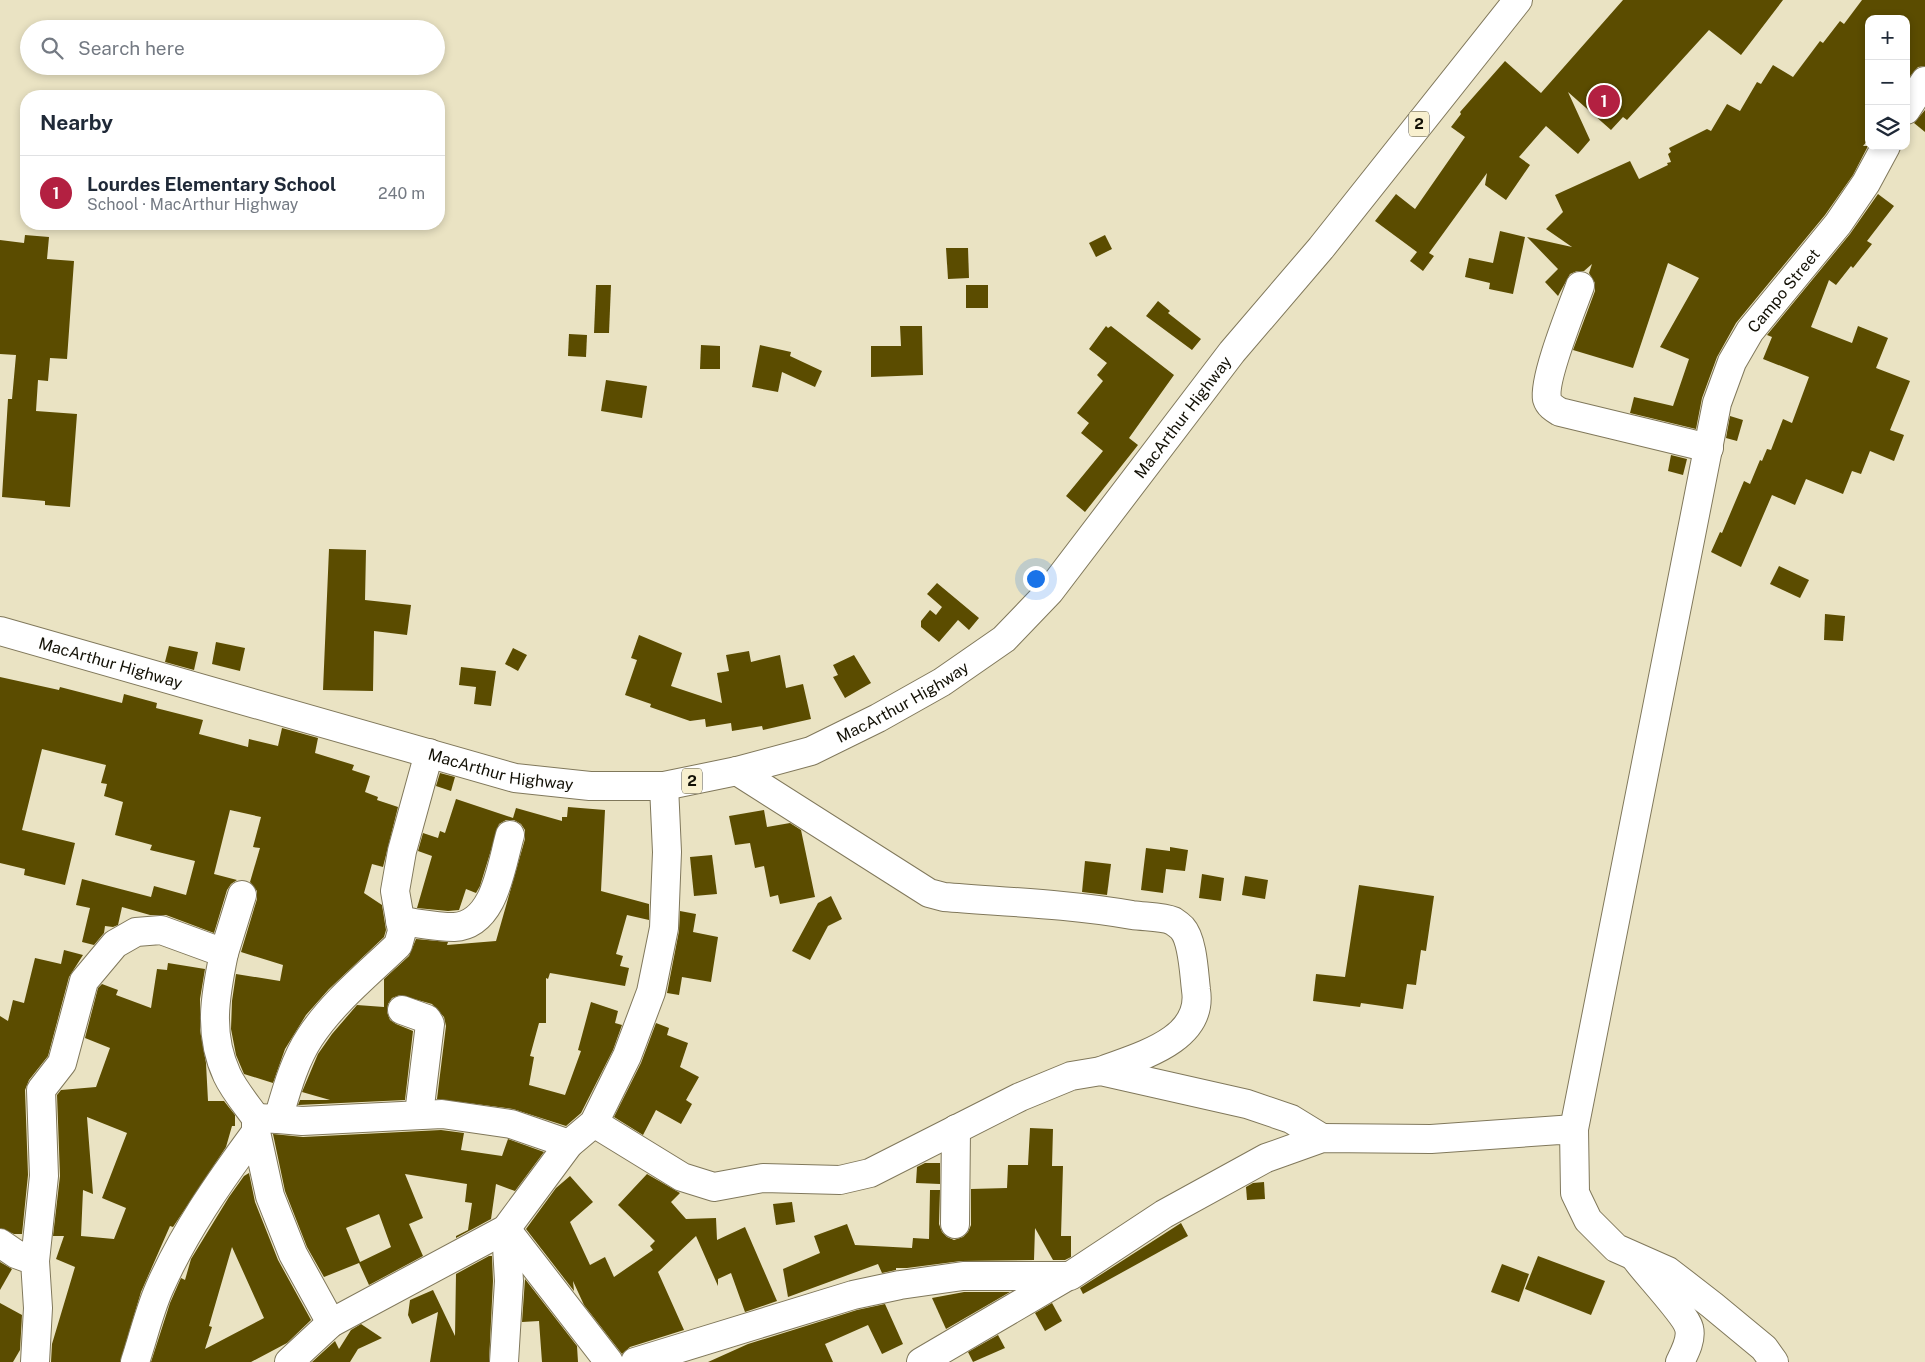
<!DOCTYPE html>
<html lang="en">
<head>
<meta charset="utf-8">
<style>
  body { margin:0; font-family:"Public Sans",sans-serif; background:#f2f2f3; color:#1f2937 }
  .controls { position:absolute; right:15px; top:15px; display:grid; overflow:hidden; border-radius:10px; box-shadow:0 2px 8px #0003 }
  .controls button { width:45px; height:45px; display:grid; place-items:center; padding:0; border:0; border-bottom:1px solid #e0e1e3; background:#fff; color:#1f2937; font:25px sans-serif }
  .you { position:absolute; left:1035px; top:578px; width:18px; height:18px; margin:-12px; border:4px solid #fff; border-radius:50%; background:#1a73e8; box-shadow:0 0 0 8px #1a73e833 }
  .badge { display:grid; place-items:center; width:32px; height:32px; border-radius:50%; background:#b32041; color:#fff; font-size:16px; font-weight:700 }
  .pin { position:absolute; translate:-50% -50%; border:2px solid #fff; box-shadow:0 1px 5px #0006 }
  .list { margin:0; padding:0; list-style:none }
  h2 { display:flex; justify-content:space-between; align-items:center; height:65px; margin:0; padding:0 20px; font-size:21px }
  h2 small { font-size:16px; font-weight:400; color:#747a83 }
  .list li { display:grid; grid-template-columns:32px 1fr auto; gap:15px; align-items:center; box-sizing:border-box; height:75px; padding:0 20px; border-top:1px solid #e0e1e3 }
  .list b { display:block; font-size:19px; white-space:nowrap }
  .list p { margin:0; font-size:16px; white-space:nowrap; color:#747a83 }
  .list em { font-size:16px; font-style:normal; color:#747a83 }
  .icon { flex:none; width:28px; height:28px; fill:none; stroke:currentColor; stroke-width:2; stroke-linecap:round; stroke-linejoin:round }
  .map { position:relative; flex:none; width:1925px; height:1362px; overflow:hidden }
  .search { position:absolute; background:#fff; box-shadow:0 2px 8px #0003; left:20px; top:20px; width:425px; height:55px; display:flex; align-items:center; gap:12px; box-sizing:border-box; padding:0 18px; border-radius:28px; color:#747a83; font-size:19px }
  .panel { position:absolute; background:#fff; box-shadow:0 2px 8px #0003; left:20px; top:90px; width:425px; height:140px; border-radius:20px }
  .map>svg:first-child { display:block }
  .building { fill:#5b4c00; fill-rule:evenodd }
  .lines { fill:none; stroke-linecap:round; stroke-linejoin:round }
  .minor-casing { stroke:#80785b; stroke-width:30 }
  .highway-casing { stroke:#80785b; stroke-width:30 }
  .minor { stroke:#fff; stroke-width:28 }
  .highway { stroke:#fff; stroke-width:28 }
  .labels { text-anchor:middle; stroke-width:5; stroke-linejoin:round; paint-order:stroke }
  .shield { fill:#f8f0cf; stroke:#585442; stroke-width:1 }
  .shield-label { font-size:15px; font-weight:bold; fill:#131106 }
  .street-label { font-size:16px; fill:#131106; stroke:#f8f0cf }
</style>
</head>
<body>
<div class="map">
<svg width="1925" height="1362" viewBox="0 0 1925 1362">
  <rect width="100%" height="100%" fill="#eae3c3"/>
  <g class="building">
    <polygon points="1623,0 1783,0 1741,55 1709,30 1627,120 1623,117 1611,130 1568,92 1590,140 1578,154 1546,126 1519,157 1530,165 1506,200 1485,185 1487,173 1429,253 1434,256 1423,271 1410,261 1417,252 1375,221 1396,194 1415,209 1465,137 1451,127 1461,114 1460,112 1505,61 1541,93"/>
    <polygon points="1862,0 1925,0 1925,66 1918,67 1906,81 1906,19 1869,19 1869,139 1863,146 1868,146 1853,175 1825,215 1736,323 1717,357 1702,398 1696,429 1630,413 1634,397 1673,406 1689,359 1660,347 1699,278 1668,263 1633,368 1573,350 1595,291 1595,283 1589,273 1592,264 1584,271 1577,271 1570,274 1558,296 1545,282 1558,269 1527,237 1572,247 1546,229 1563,212 1555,195 1630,161 1639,179 1668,165 1667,163 1671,162 1668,154 1671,152 1669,148 1707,129 1711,131 1727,104 1740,111 1757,82 1761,84 1773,65 1793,77 1820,41 1823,43 1840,21 1844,24"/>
    <polygon points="1925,110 1925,132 1914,123"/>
    <polygon points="1878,194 1894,206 1867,241 1872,244 1853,268 1851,266 1836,285 1829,280 1811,327 1852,343 1858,326 1888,338 1876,368 1910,381 1890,430 1904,435 1894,461 1870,451 1861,474 1852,471 1843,494 1806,479 1795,505 1772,495 1741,567 1711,552 1720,532 1722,533 1744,481 1750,484 1760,460 1762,461 1767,449 1771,450 1783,419 1792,423 1809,377 1763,359 1772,337 1767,335 1850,234"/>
    <polygon points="1500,231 1525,237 1513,294 1489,289 1490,283 1465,277 1469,258 1493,263"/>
    <polygon points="25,235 49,237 47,259 74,261 67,359 50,358 48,381 38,380 36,411 77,414 70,507 45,505 45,501 2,497 8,399 12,399 16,355 0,354 0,240 24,243"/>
    <polygon points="1105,235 1112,249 1096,257 1089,243"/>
    <polygon points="946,248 968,248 969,278 948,279"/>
    <polygon points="596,285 611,285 609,333 594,333"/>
    <rect x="966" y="285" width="22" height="23"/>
    <polygon points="1158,301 1170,311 1168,313 1201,339 1192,350 1146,316"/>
    <polygon points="900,326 922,326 923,375 871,377 871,346 901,346"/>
    <polygon points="1106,326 1108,328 1111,326 1174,375 1129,438 1138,445 1085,512 1066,496 1103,451 1081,433 1089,423 1077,413 1103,381 1097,375 1107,363 1089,349"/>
    <polygon points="569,334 587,335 586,357 568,356"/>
    <polygon points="701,345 720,346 720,369 700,369"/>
    <polygon points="760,345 791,352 790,356 822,371 815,387 782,372 778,392 752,387"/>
    <polygon points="606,380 647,386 642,418 601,411"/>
    <polygon points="1730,416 1743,420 1737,441 1726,438"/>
    <polygon points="1671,455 1687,459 1683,475 1668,471"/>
    <polygon points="329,549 366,550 365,600 411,605 407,635 374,631 373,691 323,690"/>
    <polygon points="1779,566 1809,580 1800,598 1770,584"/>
    <polygon points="937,583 979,618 969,630 958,620 939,642 921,627 921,621 930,610 936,615 942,607 927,594"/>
    <polygon points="1825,614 1845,616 1843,641 1824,640"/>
    <polygon points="639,635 682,653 671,686 722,703 717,673 729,671 726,655 749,651 751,662 780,655 786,688 803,684 811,719 763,730 762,726 732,731 731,723 706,727 705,719 690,721 650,707 651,704 625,695 637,660 631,658"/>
    <polygon points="216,642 245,648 240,671 212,664"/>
    <polygon points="169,646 198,652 194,670 165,662"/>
    <polygon points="513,648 527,655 518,671 505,664"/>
    <polygon points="854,655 871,683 845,698 833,677 838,675 833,665"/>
    <polygon points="461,667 496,671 491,706 474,704 476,687 459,685"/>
    <polygon points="0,677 59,690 60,687 122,703 124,694 157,703 156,708 203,720 199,734 248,747 249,739 278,746 282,728 318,738 315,753 354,765 352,770 370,776 365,792 378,797 377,800 398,807 383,867 372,864 364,893 382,905 386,930 384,937 329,989 306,1015 285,1049 273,1083 244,1074 236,1055 231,1029 232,1001 236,974 280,981 283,965 241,952 257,899 257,891 250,882 260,848 253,847 261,817 230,810 214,874 237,880 231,884 227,890 214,933 166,915 150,915 122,907 118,925 113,927 105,926 104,933 94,945 82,942 90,908 76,905 82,879 151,897 154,886 186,895 195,861 150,850 152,845 115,835 123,802 104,796 107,784 101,783 106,765 42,749 22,830 75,843 65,885 24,875 25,869 0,863"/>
    <polygon points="440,773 455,777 451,791 436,786"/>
    <polygon points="456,799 513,818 516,808 562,821 562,817 567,817 568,807 605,810 601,891 649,904 649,920 627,915 616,954 623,956 620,966 629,968 625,986 550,973 548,979 546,978 546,1023 539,1023 530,1056 534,1057 529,1085 565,1095 581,1051 578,1050 591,1002 618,1011 615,1023 622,1025 613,1050 581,1113 566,1126 513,1109 437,1099 446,1026 444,1017 432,1004 400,995 392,998 388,1004 387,1012 390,1020 396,1024 413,1031 405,1100 298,1105 300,1100 330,1100 302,1092 318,1054 332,1034 357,1005 384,1007 384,979 409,956 416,939 448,942 447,945 496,941 525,839 525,830 521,824 514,820 506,820 499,824 480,886 476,893 466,889 459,910 448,911 417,908 432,856 418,851 423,833 438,838 440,831 445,833"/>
    <polygon points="764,810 767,827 790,823 801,830 815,897 780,904 778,895 770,897 764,866 755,868 750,843 735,845 729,816"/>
    <polygon points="1170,847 1188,850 1185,871 1166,869 1163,893 1141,890 1146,848 1170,851"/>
    <polygon points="712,855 717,894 694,896 690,857"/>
    <polygon points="1085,861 1111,864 1107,895 1082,892"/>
    <polygon points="1202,874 1224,878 1221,901 1199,898"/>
    <polygon points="1245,876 1268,880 1265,899 1242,895"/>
    <polygon points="1359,885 1434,896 1426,951 1421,950 1416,985 1407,984 1403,1009 1361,1003 1360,1007 1313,1001 1316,974 1345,977"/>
    <polygon points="831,896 842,919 828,926 810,960 792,951 818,903"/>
    <polygon points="680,911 696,914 693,932 718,937 711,982 682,977 679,995 667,993 679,931"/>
    <polygon points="64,950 83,955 69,977 48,1056 29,1080 25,1090 28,1175 22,1234 14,1234 0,1228 0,1016 8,1021 13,1000 24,1003 35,958 61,964"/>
    <path d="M168,963L205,969L200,999V1030L206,1063L208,1101H224L235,1115V1126H232L226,1147L173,1227L170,1226L141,1292L120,1362H51L52,1344L75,1267L56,1259L64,1236H53L60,1176L57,1095L61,1090L96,1087L110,1048L85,1038L98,988L102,984L118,990L116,995L151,1008L157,969L167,970ZM87,1117L127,1133L102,1198L126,1208L114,1239L81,1236L83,1190L93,1194Z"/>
    <polygon points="656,1023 669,1028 667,1035 688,1043 680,1067 699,1077 686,1100 692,1104 681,1124 656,1110 643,1135 614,1117 641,1063"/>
    <polygon points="1030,1128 1053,1129 1052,1166 1063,1166 1061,1236 1071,1236 1071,1257 1065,1260 1053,1260 1035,1228 1034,1260 961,1261 907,1268 896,1268 896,1270 882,1273 878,1264 788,1297 783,1269 820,1253 814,1236 847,1224 855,1245 912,1248 913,1238 929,1239 930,1190 940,1190 939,1224 942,1232 947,1237 954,1240 963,1237 968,1232 971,1225 971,1189 1007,1188 1008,1165 1028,1165"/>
    <path d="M441,1130L464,1133L461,1150L502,1156L508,1139L544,1152L515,1191L496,1184L491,1219L456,1238V1236L468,1230L472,1203L465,1202L467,1184L405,1174L423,1218L409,1224L423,1256L369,1285L359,1263L324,1277L307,1247L285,1191L273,1134L303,1137ZM379,1214L391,1247L360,1262L346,1228Z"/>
    <polygon points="925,1163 940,1163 940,1184 916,1183 917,1167"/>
    <path d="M249,1173L255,1202L278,1260L311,1320L287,1343L251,1362H151L170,1303L181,1278L185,1280L191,1259L229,1197L244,1176ZM232,1247L264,1318L205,1349L212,1327L209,1326Z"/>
    <polygon points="647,1174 680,1193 671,1202 686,1219 716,1218 717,1240 745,1227 777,1301 745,1312 731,1273 718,1279 718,1286 696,1236 658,1272 684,1330 630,1347 622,1354 584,1305 573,1281 574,1291 526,1229 556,1188 570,1176 593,1202 570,1222 590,1265 605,1257 614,1277 653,1250 650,1246 655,1241 618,1205"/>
    <polygon points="1264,1182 1265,1199 1247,1200 1246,1187 1253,1183"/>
    <polygon points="792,1202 795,1222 776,1225 773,1204"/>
    <polygon points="1181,1223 1188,1236 1083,1294 1080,1288"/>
    <polygon points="489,1256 492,1256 493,1281 489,1362 430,1362 438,1312 412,1324 408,1315 410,1300 433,1290 455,1336 456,1274"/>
    <polygon points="1538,1256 1605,1281 1591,1315 1525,1289"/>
    <polygon points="0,1262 12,1269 0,1290"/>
    <polygon points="1502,1264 1529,1274 1519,1302 1491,1292"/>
    <polygon points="525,1279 577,1346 578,1362 542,1362 539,1321 522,1322"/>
    <polygon points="964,1292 1010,1292 946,1329 932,1298"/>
    <polygon points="0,1303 22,1315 20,1350 13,1362 0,1362"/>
    <polygon points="1052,1303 1062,1321 1045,1331 1035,1313"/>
    <polygon points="885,1304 903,1344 882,1354 868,1325 825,1344 833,1362 708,1362 748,1344 857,1310"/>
    <polygon points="361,1324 382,1338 358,1349 350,1362 312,1362 335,1341 339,1349 351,1330"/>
    <polygon points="998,1335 1005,1348 973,1362 968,1352"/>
  </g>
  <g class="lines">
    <defs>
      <g id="minor">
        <polyline points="1906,110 1925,81"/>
        <path d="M1580,286C1572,308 1543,379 1547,399C1549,406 1555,409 1560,412L1709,448"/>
        <path d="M737,771L929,893L944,897C1006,902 1070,904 1132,915C1145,917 1162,916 1173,921C1176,923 1180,926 1182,928C1193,940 1194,974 1196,990C1204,1041 1137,1057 1101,1071"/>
        <path d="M400,921C417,923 436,927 454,927C495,925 501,866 510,835"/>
        <polyline points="224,953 242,895"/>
        <polyline points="402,1010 427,1019 430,1024 419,1114"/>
        <polyline points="278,1119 302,1121 442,1114 511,1124 569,1144"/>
        <polyline points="594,1123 682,1177 714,1187 763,1178 840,1180 870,1173 1020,1097 1071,1076 1101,1071 1247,1104 1291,1119 1322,1138"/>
        <path id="s1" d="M1574,1129L1717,403L1732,362L1750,331L1838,224L1866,183L1886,146"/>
        <polyline points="256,1132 270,1196 293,1254 331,1323"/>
        <polyline points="955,1224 956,1129"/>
        <polyline points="506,1229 609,1362"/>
        <polyline points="0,1243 16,1254 35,1261 38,1308 35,1362"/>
        <path d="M1636,1259C1647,1274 1686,1315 1689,1328C1692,1339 1685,1352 1680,1362"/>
        <path d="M35,1261L44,1176L41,1090L62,1063L84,981L115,944L136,932L161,930L224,953C215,996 208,1034 227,1075C234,1090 246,1104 256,1118"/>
        <path d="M135,1362C143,1338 149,1312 159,1289C184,1232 219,1182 256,1132V1118L278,1119C286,1092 294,1061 310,1037C333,1002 368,974 398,945L402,931L395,891L402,851L429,753"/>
        <polyline points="289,1362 331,1323 506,1229 569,1144 594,1123 627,1056 651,992 664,928 667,852 664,786"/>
        <polyline points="504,1362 509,1281 506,1229"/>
        <polyline points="635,1362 853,1295 900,1285 963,1276 1070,1276 1164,1214 1266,1158 1322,1138 1431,1139 1574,1129 1575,1193 1588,1220 1616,1248 1668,1271 1712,1305 1764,1348 1774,1362"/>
        <polyline points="921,1362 1068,1276"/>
      </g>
      <g id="highway">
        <path id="s2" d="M0,631L515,778L590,786H664L737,771L811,751L878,718L942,682L1004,639L1050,591L1232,352L1321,248L1518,0"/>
      </g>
    </defs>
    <use href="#minor" class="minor-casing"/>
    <use href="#highway" class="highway-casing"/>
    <use href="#minor" class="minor"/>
    <use href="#highway" class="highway"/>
  </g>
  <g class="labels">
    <g class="shield">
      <rect x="1409" y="111.5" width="20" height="25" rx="4"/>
      <rect x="682" y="768.5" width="20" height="25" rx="4"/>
    </g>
    <g class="shield-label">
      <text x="1419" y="129">2</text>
      <text x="692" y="786">2</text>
    </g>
    <g class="street-label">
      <text dy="6" stroke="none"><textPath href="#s1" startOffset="872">Campo Street</textPath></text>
      <text dy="6" stroke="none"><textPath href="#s2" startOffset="1345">MacArthur Highway</textPath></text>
      <text dy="6" stroke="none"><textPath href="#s2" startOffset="115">MacArthur Highway</textPath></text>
      <text dy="6" stroke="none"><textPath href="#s2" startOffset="940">MacArthur Highway</textPath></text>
      <text dy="6" stroke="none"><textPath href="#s2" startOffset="520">MacArthur Highway</textPath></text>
    </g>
  </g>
</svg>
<div class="controls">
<button>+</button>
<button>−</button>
<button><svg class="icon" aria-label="layers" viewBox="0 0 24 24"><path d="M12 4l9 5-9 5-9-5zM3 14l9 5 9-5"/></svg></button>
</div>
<div class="you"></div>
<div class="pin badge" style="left:1604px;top:101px">1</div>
<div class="search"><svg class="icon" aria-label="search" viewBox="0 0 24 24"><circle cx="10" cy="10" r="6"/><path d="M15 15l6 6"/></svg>Search here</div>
<section class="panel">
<h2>Nearby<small></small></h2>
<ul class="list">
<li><span class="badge">1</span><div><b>Lourdes Elementary School</b><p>School · MacArthur Highway</p></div><em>240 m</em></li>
</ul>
</section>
</div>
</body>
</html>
